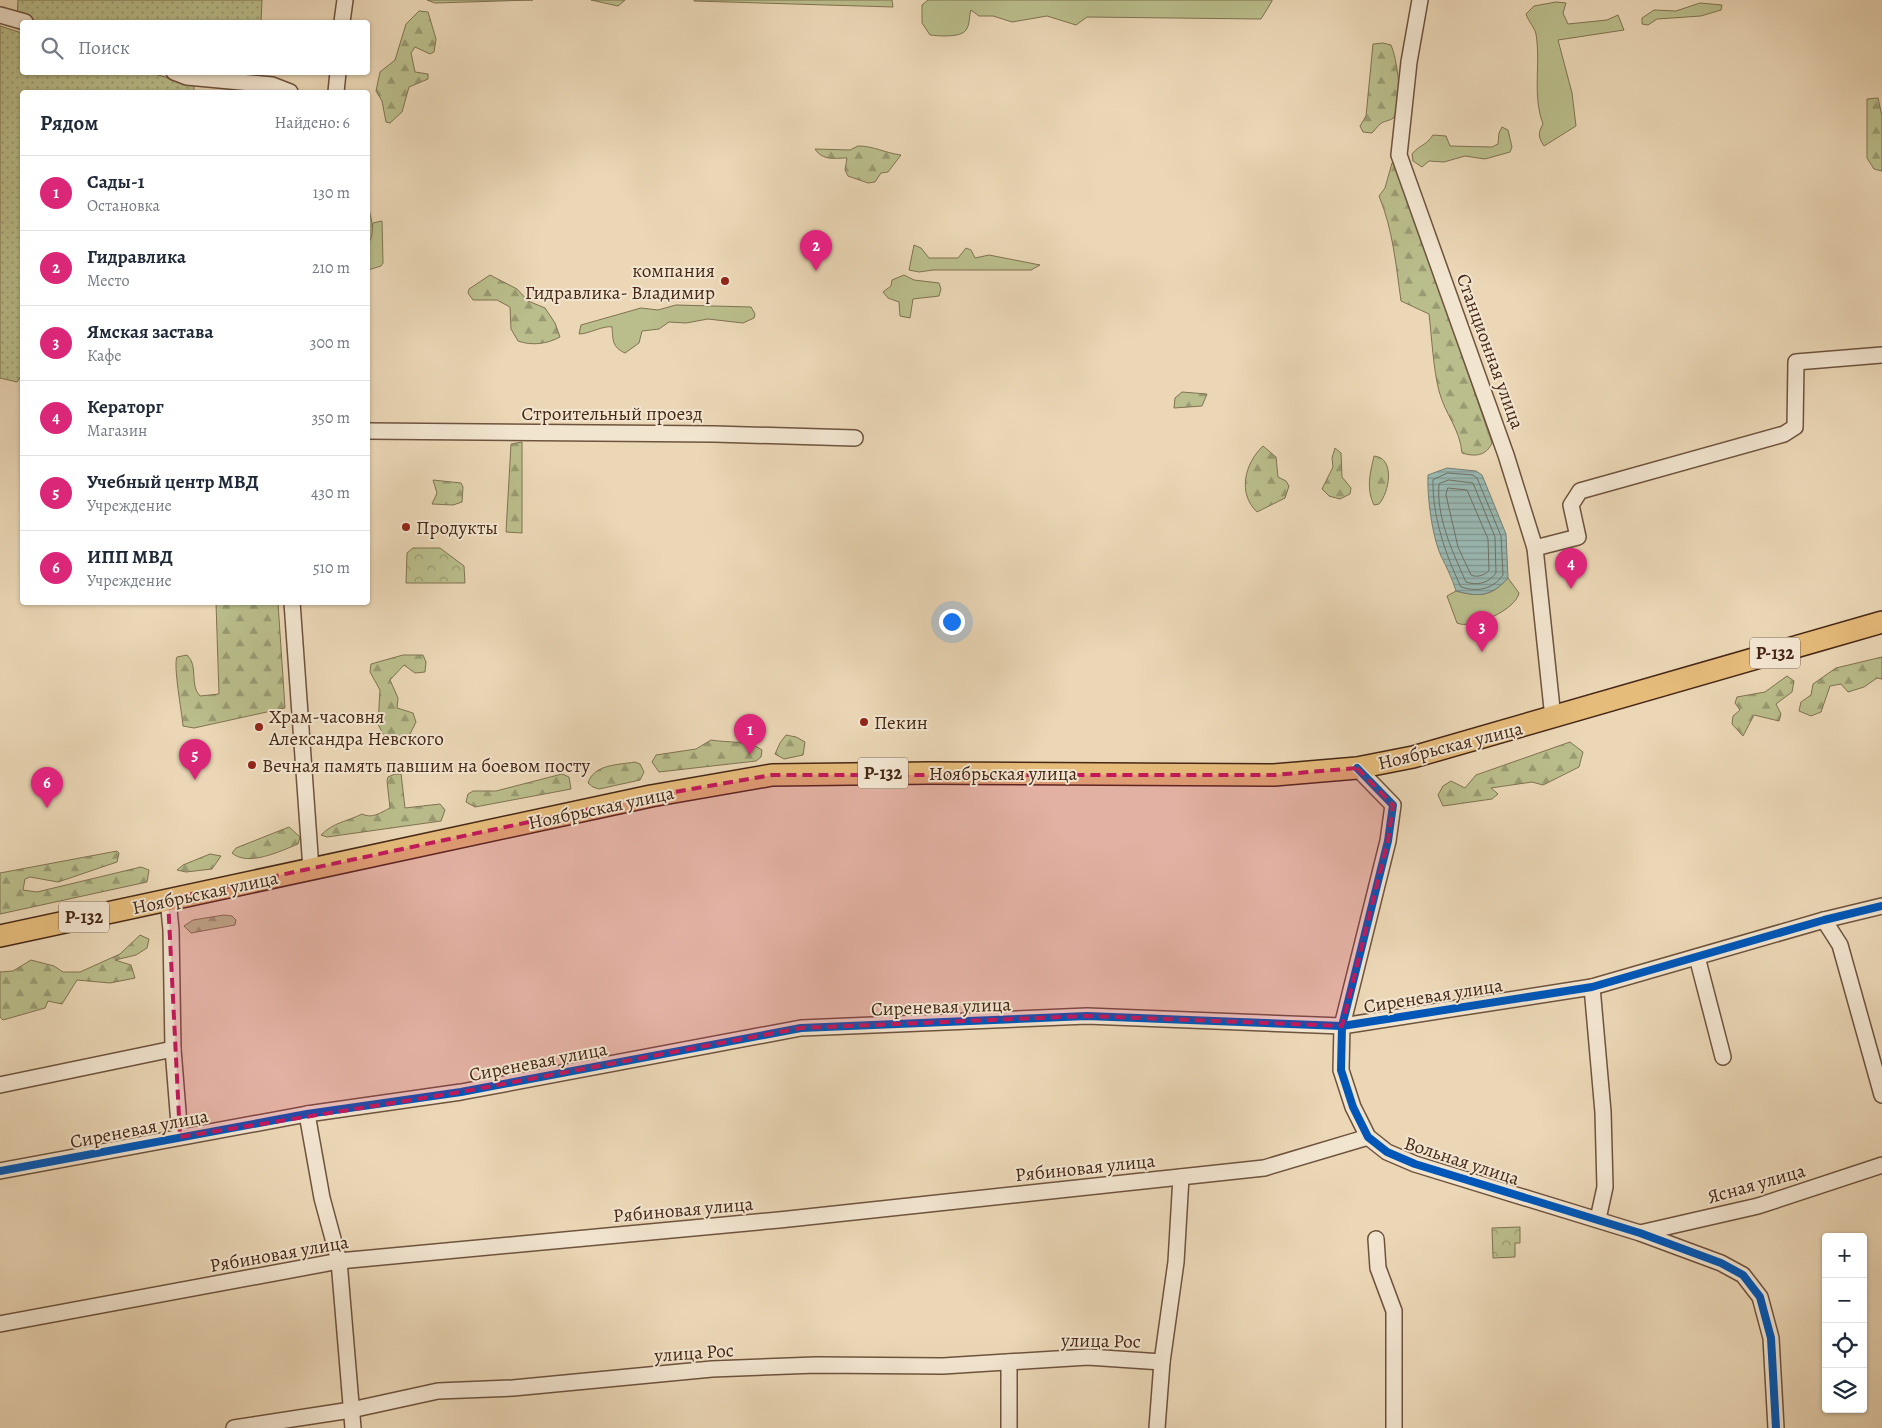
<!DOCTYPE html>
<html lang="ru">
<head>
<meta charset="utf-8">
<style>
  body { margin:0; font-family:Alegreya,serif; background:#f6f6f7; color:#1f2937 }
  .controls { position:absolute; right:15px; bottom:15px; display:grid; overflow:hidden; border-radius:5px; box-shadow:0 1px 4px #0004 }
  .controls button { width:45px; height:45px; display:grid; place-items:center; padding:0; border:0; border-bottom:1px solid #e0e1e3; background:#fff; color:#1f2937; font:25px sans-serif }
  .you { position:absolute; left:951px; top:621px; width:18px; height:18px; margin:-12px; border:4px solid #fff; border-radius:50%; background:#1a73e8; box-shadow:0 0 0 8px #1a73e833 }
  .badge { display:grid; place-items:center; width:32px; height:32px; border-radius:50%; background:#db2777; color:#fff; font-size:16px; font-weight:700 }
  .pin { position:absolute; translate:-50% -41px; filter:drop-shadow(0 1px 2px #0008) }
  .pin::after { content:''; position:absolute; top:26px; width:18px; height:15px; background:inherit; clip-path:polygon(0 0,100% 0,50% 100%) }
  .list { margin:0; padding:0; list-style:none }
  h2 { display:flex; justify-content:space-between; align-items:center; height:65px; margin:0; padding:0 20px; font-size:21px }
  h2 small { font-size:16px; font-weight:400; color:#747a83 }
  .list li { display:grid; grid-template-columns:32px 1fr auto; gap:15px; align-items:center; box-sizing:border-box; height:75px; padding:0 20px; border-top:1px solid #e0e1e3 }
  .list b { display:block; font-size:19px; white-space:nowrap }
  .list p { margin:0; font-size:16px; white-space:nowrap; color:#747a83 }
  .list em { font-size:16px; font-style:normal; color:#747a83 }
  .icon { flex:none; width:28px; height:28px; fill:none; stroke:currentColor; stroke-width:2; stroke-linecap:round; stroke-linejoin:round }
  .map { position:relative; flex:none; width:1882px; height:1428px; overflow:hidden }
  .search { position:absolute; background:#fff; box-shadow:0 1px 4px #0004; left:20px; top:20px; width:350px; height:55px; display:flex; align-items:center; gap:12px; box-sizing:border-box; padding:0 18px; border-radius:5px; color:#747a83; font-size:19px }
  .panel { position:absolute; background:#fff; box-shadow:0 1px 4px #0004; left:20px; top:90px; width:350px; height:515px; border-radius:5px }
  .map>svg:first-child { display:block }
  .grass { fill:#babe8c; stroke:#807250 }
  .forest { fill:url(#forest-firs); stroke:#807250 }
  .park { fill:url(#park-crowns); stroke:#807250 }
  .garden { fill:url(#garden-dots); stroke:#807250 }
  .water { fill:url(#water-rules); stroke:#777e73 }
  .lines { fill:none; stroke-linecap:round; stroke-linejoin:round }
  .shore { stroke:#6f7064; stroke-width:1 }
  .minor-casing { stroke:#6e533d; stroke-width:18 }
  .highway-casing { stroke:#452715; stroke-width:24 }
  .minor { stroke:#f2e5d0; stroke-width:15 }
  .highway { stroke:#e6bc7b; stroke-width:21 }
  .cycleway-casing { stroke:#f2e5d0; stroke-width:11 }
  .cycleway { stroke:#0057b8; stroke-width:8 }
  .marked { fill:#c2185b; fill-opacity:0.2; stroke:#c2185b; stroke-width:4; stroke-dasharray:10 6; stroke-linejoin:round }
  .poi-dot { fill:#8f2418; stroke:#f2e5d0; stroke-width:2 }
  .labels { text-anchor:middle; stroke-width:4; stroke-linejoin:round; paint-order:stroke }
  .shield { fill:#f2e5d0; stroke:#79604d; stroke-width:1 }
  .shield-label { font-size:18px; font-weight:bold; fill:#452715 }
  .poi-label { font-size:19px; fill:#452715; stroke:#f2e5d0; text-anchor:start }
  .street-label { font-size:19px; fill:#452715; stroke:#f2e5d0 }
</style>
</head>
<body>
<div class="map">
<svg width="1882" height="1428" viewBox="0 0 1882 1428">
  <defs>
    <pattern id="forest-firs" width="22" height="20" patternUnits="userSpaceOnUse" patternTransform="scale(1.25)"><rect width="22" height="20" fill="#babe8c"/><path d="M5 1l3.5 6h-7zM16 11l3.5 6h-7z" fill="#999a71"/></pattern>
    <pattern id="park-crowns" width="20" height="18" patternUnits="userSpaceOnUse" patternTransform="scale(1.25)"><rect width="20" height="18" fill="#babe8c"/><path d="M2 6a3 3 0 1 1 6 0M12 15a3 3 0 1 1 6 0" fill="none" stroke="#999a71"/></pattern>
    <pattern id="garden-dots" width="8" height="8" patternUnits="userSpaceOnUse" patternTransform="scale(1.25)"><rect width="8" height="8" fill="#babe8c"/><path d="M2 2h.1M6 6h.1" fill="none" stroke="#999a71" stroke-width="1.8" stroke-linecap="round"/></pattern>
    <pattern id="water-rules" width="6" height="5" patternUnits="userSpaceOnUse" patternTransform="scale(1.25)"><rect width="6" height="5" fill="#99b8b2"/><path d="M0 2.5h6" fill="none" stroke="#7f9690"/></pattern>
  </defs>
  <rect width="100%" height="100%" fill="#ebd7b6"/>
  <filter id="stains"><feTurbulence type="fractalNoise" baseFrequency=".004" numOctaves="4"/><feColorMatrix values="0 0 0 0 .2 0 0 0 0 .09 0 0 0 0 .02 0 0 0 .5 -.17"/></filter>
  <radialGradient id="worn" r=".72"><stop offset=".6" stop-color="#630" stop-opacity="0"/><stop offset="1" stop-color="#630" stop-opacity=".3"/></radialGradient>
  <g class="grass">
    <polygon points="427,0 533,0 435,3"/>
    <polygon points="591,0 625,0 618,6"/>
    <polygon points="694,0 892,0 893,7 694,1"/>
    <path d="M928,0H1272V1L1261,19L1087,17L1076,25L1047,16L1012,22L993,16H979L971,10C969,15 970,25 966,30C961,38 938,36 930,35L922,23V5Z"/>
    <path d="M1556,2L1566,3L1563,13L1568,24L1607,20L1618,15L1624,30L1558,40L1572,93L1576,126L1544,146C1538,137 1538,133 1543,124C1532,94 1541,65 1536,34C1535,28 1528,21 1526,14L1534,6Z"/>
    <polygon points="1700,3 1722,5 1721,10 1701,16 1657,19 1648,25 1642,24 1642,18 1654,10 1676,11"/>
    <path d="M1502,127L1508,130L1512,147L1510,152L1485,159L1465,156L1444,162L1429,161L1422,167L1413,161L1412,154C1419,145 1426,146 1433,135L1446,136L1450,146L1492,147L1498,144L1499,133Z"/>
    <polygon points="382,221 383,263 381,266 368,270 368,244 370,239 373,223"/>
    <polygon points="914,245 921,248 929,258 958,258 966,248 971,250 975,258 989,255 1040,265 1031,270 933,270 919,272 909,270"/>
    <polygon points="904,275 914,280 939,283 941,289 939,296 913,299 910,318 900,316 899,302 888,298 883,292 891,286 892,280"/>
    <path d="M676,305L751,307L755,314L754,318L743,323L708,319L686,323L669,322L659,329L642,331L639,343L625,353C612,347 613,340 612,327C604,325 589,334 579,334L581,325L641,308L658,310Z"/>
    <path d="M1508,578L1519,593C1516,610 1471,630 1457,623L1447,596L1456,591C1479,597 1491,597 1508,578Z"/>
  </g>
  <g class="forest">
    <polygon points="419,11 428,12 436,39 434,52 430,54 415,47 411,53 415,72 428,74 428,79 409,87 402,112 390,123 386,122 382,101 376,91 380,72 395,60 406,24"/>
    <path d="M1383,43L1391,45C1397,59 1403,100 1396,114C1394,121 1385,120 1380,124C1377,127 1375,130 1372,133L1363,132L1360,126L1366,116L1373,44Z"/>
    <polygon points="1878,98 1882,116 1882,171 1874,169 1867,158 1867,99"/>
    <path d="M858,146C874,146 885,153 901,155L888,172L881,173L875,182L868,183L848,176L845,170L847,158C834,158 823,161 815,149L850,150Z"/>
    <path d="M1392,163L1397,167L1492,443C1486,456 1475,457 1462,453C1460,429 1445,414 1439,391C1433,367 1432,339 1429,314L1401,301C1396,265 1393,230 1379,196L1385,188Z"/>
    <path d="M368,206C371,218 376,232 368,244Z"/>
    <path d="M490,275L517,289L528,301L545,308L555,323L560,337C547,344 532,346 518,341L511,329L510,307L497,300H473L468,293L469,289Z"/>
    <polygon points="1182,392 1207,394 1202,406 1174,408 1175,398"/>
    <polygon points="522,442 522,533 506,532 511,444"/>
    <path d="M1263,446L1276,457L1278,477L1286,481L1289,486L1285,498L1257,512C1237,493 1245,463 1263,446Z"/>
    <polygon points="1335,448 1341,453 1342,477 1351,488 1350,494 1340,499 1329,496 1322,489 1333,467 1332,458"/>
    <path d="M1374,456C1396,458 1389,493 1379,504L1374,505C1366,488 1370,474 1374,456Z"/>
    <polygon points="433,480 461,483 463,487 462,502 453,505 432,504 437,493"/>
    <path d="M216,603H278L285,708L194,728L183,726C182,713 173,665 177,657L187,655C199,666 189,685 200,696L219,694Z"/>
    <polygon points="403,655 423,655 426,662 425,672 415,673 404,665 390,680 398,698 397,708 413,713 416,722 410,734 392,740 383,734 378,724 380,690 370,672 371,664"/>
    <polygon points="1882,657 1882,679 1877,678 1864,687 1848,692 1841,684 1830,686 1821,712 1811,716 1799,711 1801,702 1811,695 1813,684 1836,668"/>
    <polygon points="1787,676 1794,681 1792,692 1776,704 1781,714 1779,721 1754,715 1743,736 1732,724 1733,716 1740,710 1735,703 1737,697 1765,692"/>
    <polygon points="786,735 796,737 805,742 803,755 784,759 775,754 780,743"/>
    <path d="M711,740C728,743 748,740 762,750L761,757L756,761L659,772L652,762L656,755L696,749Z"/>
    <polygon points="1570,742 1583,752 1579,767 1543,785 1532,782 1491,788 1498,794 1492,799 1443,806 1438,795 1443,786 1451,781 1465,788 1476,775"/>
    <path d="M635,762L640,764L644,772L640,780L599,789L593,787L588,783C594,764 618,765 635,762Z"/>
    <path d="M395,774H401L405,808L440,804L445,810L441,821L327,837L321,835C334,822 346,822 362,814C372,819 380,813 390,808L387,781L388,777Z"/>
    <polygon points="562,774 569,777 571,789 475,807 466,802 468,794 473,791 496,791"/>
    <path d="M289,827L300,837L298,844C281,851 248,867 232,853L236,848Z"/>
    <polygon points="117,851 119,853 117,862 58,882 30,877 25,879 23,890 37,892 141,867 149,870 147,882 0,914 0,873"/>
    <polygon points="210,854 221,856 212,869 186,872 177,870 183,865"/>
    <polygon points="224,915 232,916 236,920 235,925 191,933 184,926 193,920"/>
    <polygon points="140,935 149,939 147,948 136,955 115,960 131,965 135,978 110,983 77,980 62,1004 48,1001 45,1008 3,1020 0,1017 0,972 13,971 31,960 54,966 63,972 80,972 120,954"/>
  </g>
  <g class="park">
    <polygon points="413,548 440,548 464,566 465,583 406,583 407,553"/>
    <polygon points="1520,1227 1520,1243 1515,1243 1515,1257 1493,1258 1492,1228"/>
  </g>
  <g class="garden">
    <polygon points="18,0 262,0 261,22 32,22 17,18"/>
    <polygon points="0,26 22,33 22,72 151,73 194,85 194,92 22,92 22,375 17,382 0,378"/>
  </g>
  <path class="water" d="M1447,468L1476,471L1482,475L1506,534L1508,578C1491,597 1479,597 1456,591C1452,578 1447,568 1441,556C1432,536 1427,497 1428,475Z"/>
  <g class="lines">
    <g class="shore">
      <path d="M1448,473L1473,475L1477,478L1501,536L1503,575C1492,590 1477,592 1461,587C1446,556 1432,516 1433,480Z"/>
      <path d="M1449,480L1473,483L1495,537L1496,573C1489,583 1477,586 1466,582C1453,553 1436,517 1439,484Z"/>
      <path d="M1448,488L1467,490L1488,539L1489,570C1486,575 1477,578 1471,575L1458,547L1446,495Z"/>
    </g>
    <defs>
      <g id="minor">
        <polyline points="1420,0 1409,62 1399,155 1506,455 1535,548 1553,718"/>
        <polyline points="0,15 25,22"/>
        <polyline points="342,22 345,0"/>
        <polyline points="174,72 187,77 272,85 290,92"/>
        <polyline points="336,92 338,72"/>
        <polyline points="368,431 714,434 855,438"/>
        <polyline points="1535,548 1578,537 1571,505 1580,491 1784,434 1795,427 1796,362 1882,355"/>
        <polyline points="292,602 311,869"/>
        <polyline points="1357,768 1393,805 1388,841 1342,1026 1341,1070 1353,1107 1368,1137 1387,1152 1415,1164 1640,1233 1721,1263 1743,1275 1760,1297 1771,1338 1776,1428"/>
        <polyline points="168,899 171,930 173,1049 180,1137"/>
        <polyline points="1824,920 1840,945 1882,1095"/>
        <polyline points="1697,957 1723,1057"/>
        <polyline points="1592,987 1603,1112 1605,1187 1598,1219"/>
        <polyline points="0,1085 173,1049"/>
        <polyline points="307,1114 322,1198 339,1261 353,1428"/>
        <polyline points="0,1171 307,1114 461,1092 801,1028 1087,1016 1342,1026 1592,987 1824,920 1882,906"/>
        <polyline points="1640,1233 1758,1206 1882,1165"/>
        <polyline points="1376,1239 1378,1268 1394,1311 1394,1428"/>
        <polyline points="0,1324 339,1261 779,1220 1264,1168 1368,1137"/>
        <polyline points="234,1428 351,1410 438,1391 513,1388 712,1369 816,1365 943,1366 1088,1357 1162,1362"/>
        <polyline points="1009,1428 1009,1362"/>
        <polyline points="1157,1428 1162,1362 1176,1262 1181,1177"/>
      </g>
      <polyline id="highway" points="0,936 651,796 772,775 929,773 1274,775 1357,768 1413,757 1882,622"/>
    </defs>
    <use href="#minor" class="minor-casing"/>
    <use href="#highway" class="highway-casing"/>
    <use href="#minor" class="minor"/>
    <use href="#highway" class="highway"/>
    <defs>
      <g id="cycleway">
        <polyline points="1357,768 1393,805 1388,841 1342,1026 1341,1070 1353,1107 1368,1137 1387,1152 1415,1164 1640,1233 1721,1263 1743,1275 1760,1297 1771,1338 1776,1428"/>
        <polyline points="0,1171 307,1114 461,1092 801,1028 1087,1016 1342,1026 1592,987 1824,920 1882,906"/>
      </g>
    </defs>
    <use href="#cycleway" class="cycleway-casing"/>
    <use href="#cycleway" class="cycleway"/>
  </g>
  <path class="marked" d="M1357,768L1393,805L1388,841L1342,1026L1087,1016L801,1028L461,1092L180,1137L168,899L651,796L772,775H1274Z"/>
  <g class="poi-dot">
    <circle cx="725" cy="281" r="5"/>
    <circle cx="406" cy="527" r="5"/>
    <circle cx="864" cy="722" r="5"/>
    <circle cx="259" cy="727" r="5"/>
    <circle cx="252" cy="765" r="5"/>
  </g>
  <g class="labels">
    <g class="shield">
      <rect x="1750" y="637.5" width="50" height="31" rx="4"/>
      <rect x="858" y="757.5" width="50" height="31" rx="4"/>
      <rect x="59" y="901.5" width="50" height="31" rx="4"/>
    </g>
    <g class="shield-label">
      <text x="1775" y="659">Р-132</text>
      <text x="883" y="779">Р-132</text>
      <text x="84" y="923">Р-132</text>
    </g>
    <g class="poi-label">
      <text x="715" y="277" text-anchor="end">компания<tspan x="715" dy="22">Гидравлика- Владимир</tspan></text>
      <text x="416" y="534">Продукты</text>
      <text x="269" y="723">Храм-часовня<tspan x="269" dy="22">Александра Невского</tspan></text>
      <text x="874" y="729">Пекин</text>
      <text x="262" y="772">Вечная память павшим на боевом посту</text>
    </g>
    <g class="street-label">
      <text transform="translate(1491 351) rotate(70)" y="7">Станционная улица</text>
      <text x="612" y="420">Строительный проезд</text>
      <text transform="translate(1450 745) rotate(-14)" y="7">Ноябрьская улица</text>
      <text x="1003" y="780">Ноябрьская улица</text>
      <text transform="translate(601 807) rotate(-12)" y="7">Ноябрьская улица</text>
      <text transform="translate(205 892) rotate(-12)" y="7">Ноябрьская улица</text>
      <text transform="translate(1433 995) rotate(-9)" y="7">Сиреневая улица</text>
      <text transform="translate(941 1006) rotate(-2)" y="7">Сиреневая улица</text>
      <text transform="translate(538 1061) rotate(-11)" y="7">Сиреневая улица</text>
      <text transform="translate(139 1128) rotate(-11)" y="7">Сиреневая улица</text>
      <text transform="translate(1462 1160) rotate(18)" y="7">Вольная улица</text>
      <text transform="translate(1085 1167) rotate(-6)" y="7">Рябиновая улица</text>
      <text transform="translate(1756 1183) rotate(-16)" y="7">Ясная улица</text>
      <text transform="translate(683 1209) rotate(-5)" y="7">Рябиновая улица</text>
      <text transform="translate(279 1253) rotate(-10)" y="7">Рябиновая улица</text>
      <text transform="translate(1101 1340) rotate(1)" y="7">улица Рос</text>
      <text transform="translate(694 1352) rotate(-4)" y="7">улица Рос</text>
    </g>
  </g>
  <rect width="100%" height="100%" filter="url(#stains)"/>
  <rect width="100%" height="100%" fill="url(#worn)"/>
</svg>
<div class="controls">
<button>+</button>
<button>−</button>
<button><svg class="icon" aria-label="locate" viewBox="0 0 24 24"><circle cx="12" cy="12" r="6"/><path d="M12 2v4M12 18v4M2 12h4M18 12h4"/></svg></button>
<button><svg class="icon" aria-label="layers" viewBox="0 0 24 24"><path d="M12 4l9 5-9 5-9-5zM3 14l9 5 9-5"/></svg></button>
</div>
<div class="you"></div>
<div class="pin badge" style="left:750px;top:755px">1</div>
<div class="pin badge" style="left:816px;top:271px">2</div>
<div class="pin badge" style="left:1482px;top:652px">3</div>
<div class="pin badge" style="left:1571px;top:589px">4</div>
<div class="pin badge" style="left:195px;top:780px">5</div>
<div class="pin badge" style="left:47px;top:808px">6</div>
<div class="search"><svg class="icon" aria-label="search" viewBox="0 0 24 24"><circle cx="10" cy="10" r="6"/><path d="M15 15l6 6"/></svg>Поиск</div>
<section class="panel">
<h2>Рядом<small>Найдено: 6</small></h2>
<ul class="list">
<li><span class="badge">1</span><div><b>Сады-1</b><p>Остановка</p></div><em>130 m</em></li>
<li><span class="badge">2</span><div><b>Гидравлика</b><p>Место</p></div><em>210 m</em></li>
<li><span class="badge">3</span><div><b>Ямская застава</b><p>Кафе</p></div><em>300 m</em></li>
<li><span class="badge">4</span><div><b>Кераторг</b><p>Магазин</p></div><em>350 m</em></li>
<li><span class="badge">5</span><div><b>Учебный центр МВД</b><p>Учреждение</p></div><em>430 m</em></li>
<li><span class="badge">6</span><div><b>ИПП МВД</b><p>Учреждение</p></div><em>510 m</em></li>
</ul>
</section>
</div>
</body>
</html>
